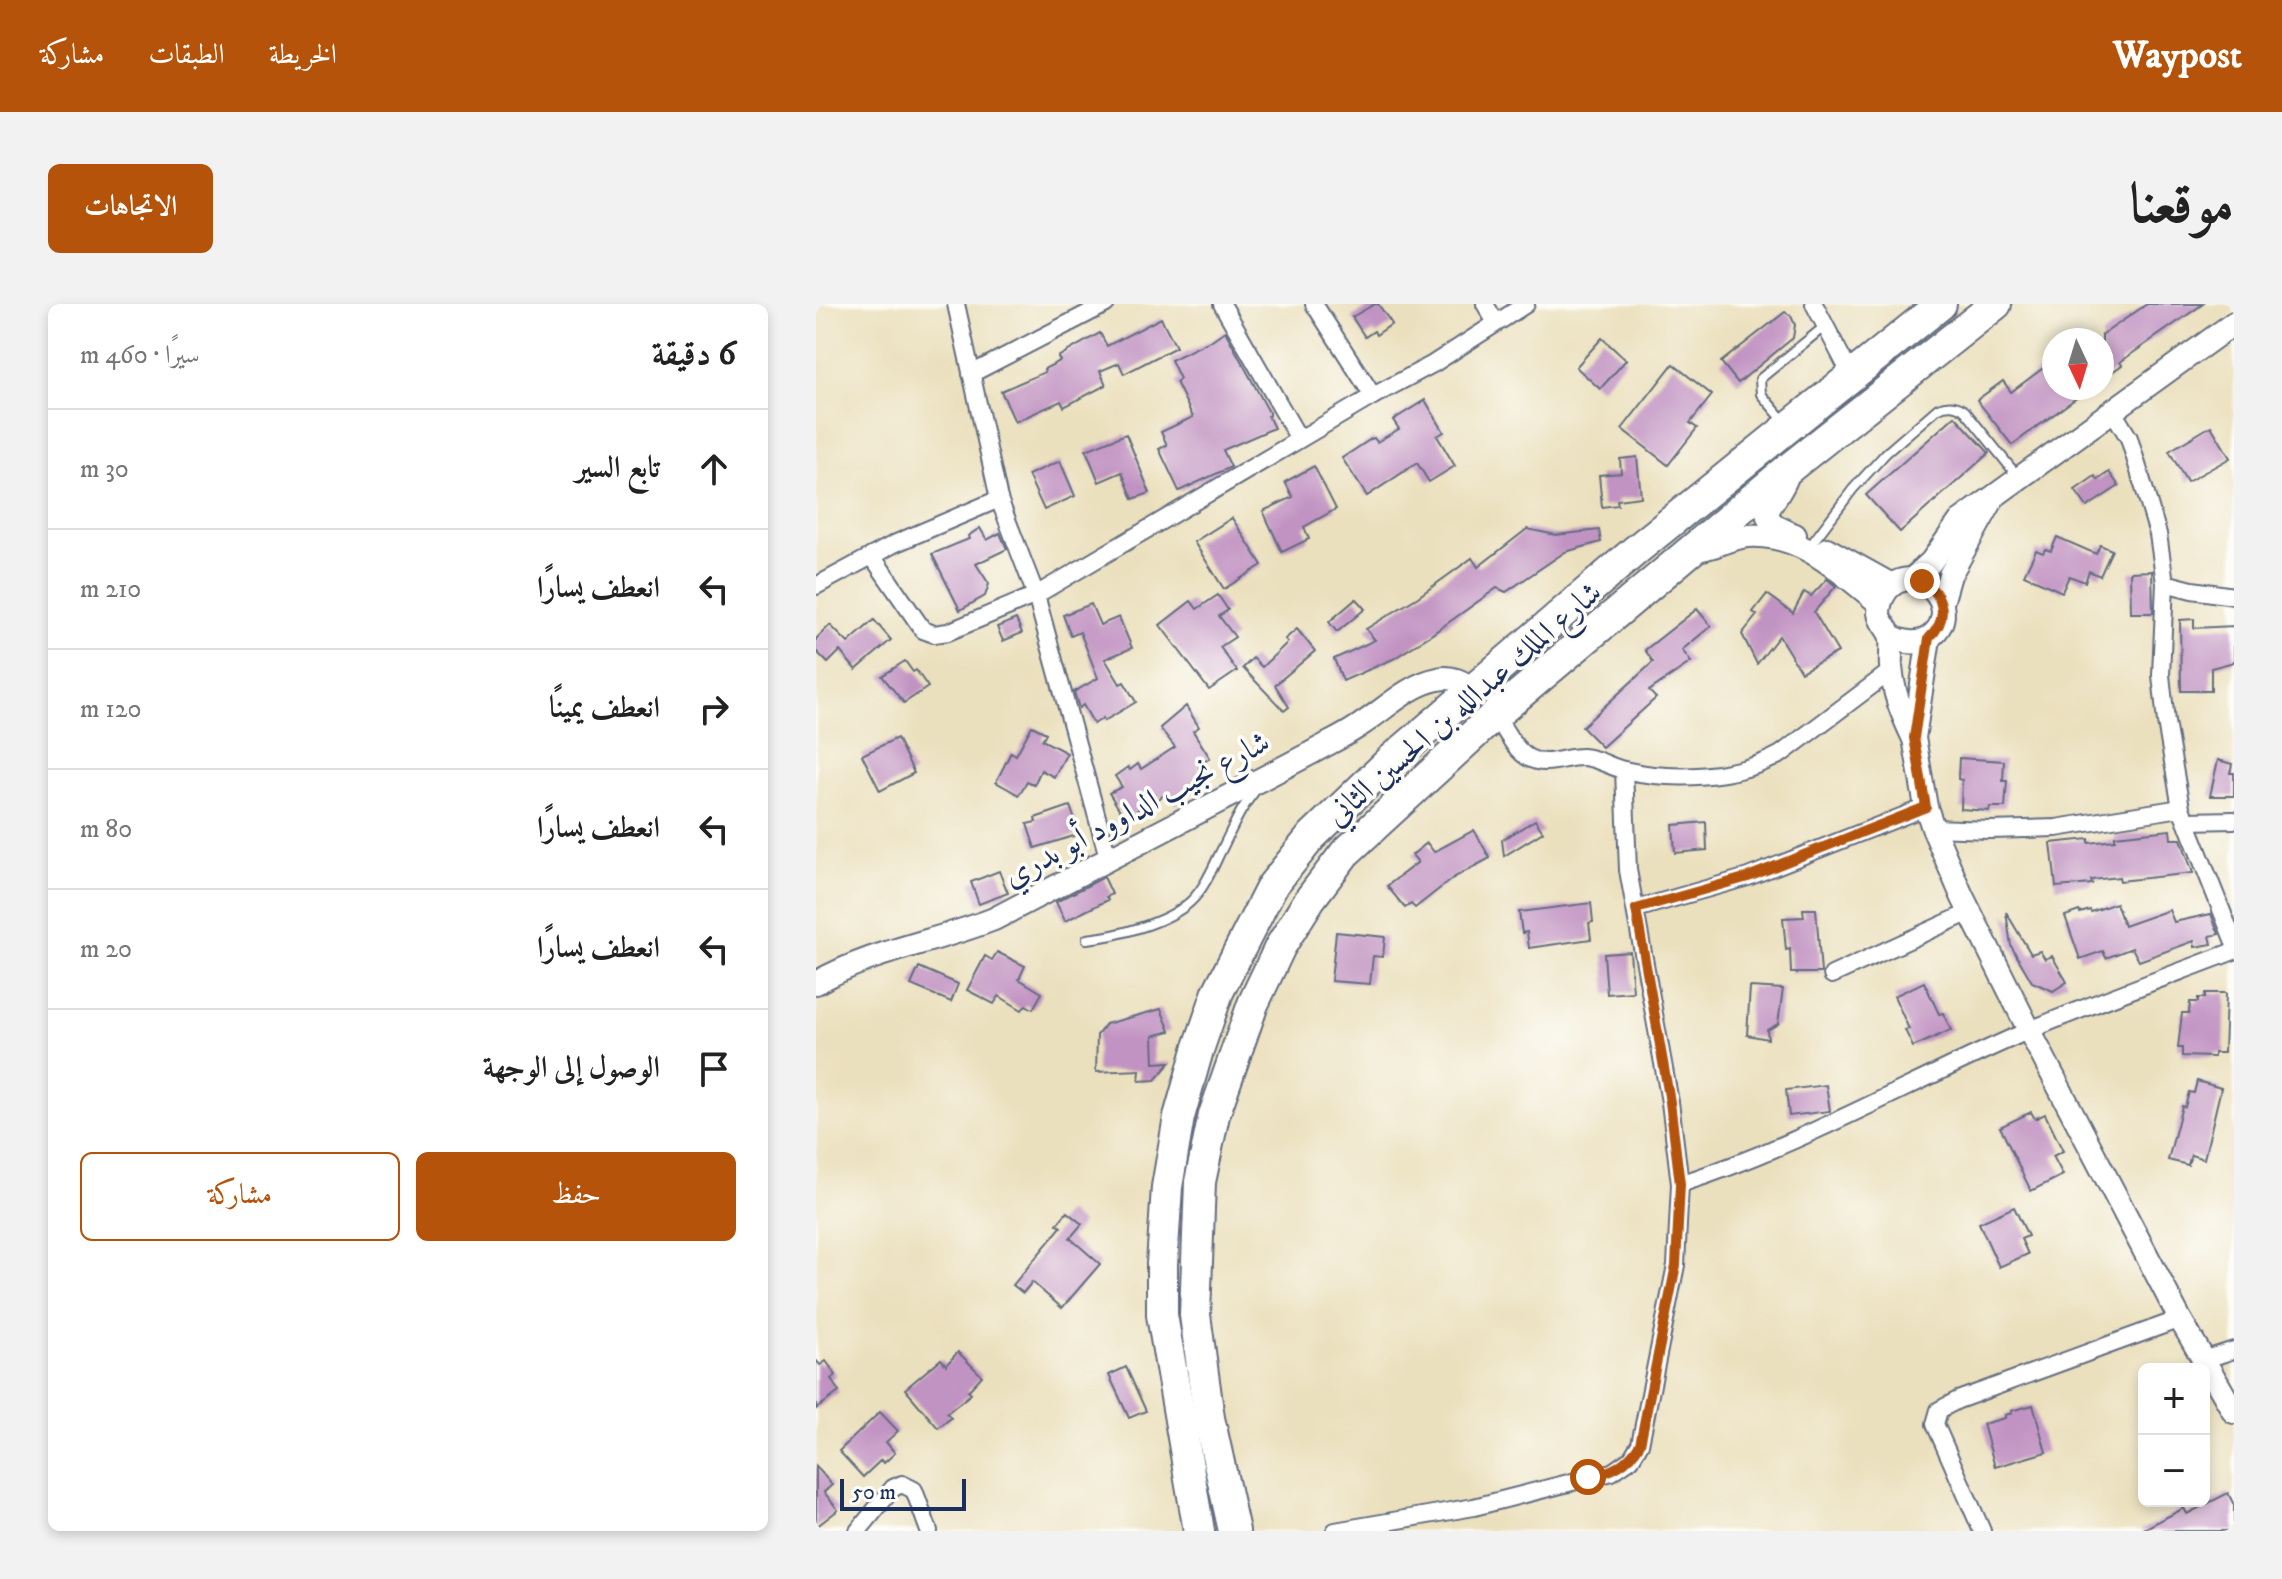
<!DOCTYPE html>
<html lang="ar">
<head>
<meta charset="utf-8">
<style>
  body { margin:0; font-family:"IM FELL DW Pica",Amiri,serif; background:#f2f2f2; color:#222; direction:rtl }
  .controls { position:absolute; right:24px; bottom:24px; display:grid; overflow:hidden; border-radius:12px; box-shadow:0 4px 12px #0003 }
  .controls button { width:72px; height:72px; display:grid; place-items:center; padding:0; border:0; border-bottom:2px solid #e0e0e0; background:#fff; color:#222; font:40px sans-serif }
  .compass { position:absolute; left:1226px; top:24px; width:72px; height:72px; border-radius:50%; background:#fff; box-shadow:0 4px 12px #0003; rotate:176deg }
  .scale { position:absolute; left:24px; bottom:20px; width:126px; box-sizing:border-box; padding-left:8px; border:4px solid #1b2f5e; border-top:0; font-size:22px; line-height:28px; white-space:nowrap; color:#1b2f5e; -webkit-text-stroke:6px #fdfcf7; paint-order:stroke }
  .stop { position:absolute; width:24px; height:24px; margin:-18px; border:6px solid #b45309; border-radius:50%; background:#fff }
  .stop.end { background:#b45309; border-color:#fff; box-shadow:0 2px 8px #0008 }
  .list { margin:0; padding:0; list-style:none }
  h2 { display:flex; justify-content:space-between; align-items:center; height:104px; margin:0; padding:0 32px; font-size:34px }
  h2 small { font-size:26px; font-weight:400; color:#767676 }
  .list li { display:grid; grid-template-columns:52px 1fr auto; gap:24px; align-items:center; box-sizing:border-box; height:120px; padding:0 32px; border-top:2px solid #e0e0e0 }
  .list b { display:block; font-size:30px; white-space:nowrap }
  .list em { font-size:26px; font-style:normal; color:#767676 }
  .actions { display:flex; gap:16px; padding:24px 32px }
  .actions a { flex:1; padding:18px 0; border:2px solid #b45309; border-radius:12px; text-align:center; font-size:28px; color:#b45309 }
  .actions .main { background:#b45309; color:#fff }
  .icon { flex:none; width:44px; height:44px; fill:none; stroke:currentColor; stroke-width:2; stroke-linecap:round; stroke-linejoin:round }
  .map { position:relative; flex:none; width:1418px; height:1227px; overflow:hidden; direction:ltr; border-radius:12px }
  header { display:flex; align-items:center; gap:48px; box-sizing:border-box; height:112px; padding:0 40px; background:#b45309; color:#fff }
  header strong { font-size:38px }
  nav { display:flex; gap:44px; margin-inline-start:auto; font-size:28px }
  .intro { display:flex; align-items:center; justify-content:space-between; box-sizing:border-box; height:192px; padding:0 48px }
  h1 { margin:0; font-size:56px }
  .button { padding:20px 36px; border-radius:12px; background:#b45309; color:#fff; font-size:28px; font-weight:700 }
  main { display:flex; gap:48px; padding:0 48px }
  aside { flex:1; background:#fff; border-radius:12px; box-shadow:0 4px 12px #0003 }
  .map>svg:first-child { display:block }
  .building { fill:#c193c2 }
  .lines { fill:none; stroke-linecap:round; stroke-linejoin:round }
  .lane-casing { stroke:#646d7f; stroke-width:12 }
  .street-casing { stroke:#646d7f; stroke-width:20 }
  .secondary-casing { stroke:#646d7f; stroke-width:26 }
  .highway-casing { stroke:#646d7f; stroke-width:34 }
  .lane { stroke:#fff; stroke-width:8 }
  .street { stroke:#fff; stroke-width:16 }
  .secondary { stroke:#fff; stroke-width:22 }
  .highway { stroke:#fff; stroke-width:30 }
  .route { stroke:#b45309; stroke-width:10 }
  .labels { text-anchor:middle; stroke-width:7; stroke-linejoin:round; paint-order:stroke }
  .street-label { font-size:32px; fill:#1b2f5e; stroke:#fdfcf7 }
</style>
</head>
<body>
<header>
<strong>Waypost</strong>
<nav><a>الخريطة</a><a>الطبقات</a><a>مشاركة</a></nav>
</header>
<div class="intro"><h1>موقعنا</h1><a class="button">الاتجاهات</a></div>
<main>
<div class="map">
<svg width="1418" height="1227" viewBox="0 0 1418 1227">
  <rect width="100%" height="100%" fill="#fdfcf7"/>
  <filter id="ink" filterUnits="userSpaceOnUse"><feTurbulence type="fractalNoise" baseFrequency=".0125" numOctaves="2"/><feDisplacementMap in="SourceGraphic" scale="16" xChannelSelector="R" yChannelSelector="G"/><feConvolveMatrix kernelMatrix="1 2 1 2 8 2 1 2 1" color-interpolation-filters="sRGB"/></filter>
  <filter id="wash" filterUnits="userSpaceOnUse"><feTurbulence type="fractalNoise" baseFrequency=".006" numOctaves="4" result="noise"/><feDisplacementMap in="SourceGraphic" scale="32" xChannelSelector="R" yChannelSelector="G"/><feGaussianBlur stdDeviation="1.8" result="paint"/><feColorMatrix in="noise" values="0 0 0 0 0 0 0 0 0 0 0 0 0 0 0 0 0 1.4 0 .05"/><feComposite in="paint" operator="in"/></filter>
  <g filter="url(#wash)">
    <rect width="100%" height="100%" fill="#ebe0bd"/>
    <g id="blocks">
      <g class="building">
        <polygon points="559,0 562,0 576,20 560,31 558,27 549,33 536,13"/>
        <polygon points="1331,0 1387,0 1304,58 1306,61 1286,75 1286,31"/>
        <polygon points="969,8 975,12 979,21 977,34 922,79 905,58"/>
        <polygon points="345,14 360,43 308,70 303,59 284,67 290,81 248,103 245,97 199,118 185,87 229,68 228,65 244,57 242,53 284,29 291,42"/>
        <polygon points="409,27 454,110 452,112 458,124 407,146 415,163 363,187 343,145 351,141 345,128 377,113 360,78 364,75 355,56 396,36"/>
        <polygon points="786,34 810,56 784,85 760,63"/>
        <polygon points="1238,56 1238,84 1274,84 1196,141 1161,96 1187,77 1195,88"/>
        <polygon points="857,60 896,91 874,119 881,124 852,161 806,125"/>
        <polygon points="609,96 628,128 621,132 639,162 613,178 601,159 551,192 526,154 555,135 558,134 561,138 583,125 577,116"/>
        <polygon points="1139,112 1173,149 1084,228 1050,191"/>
        <polygon points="1395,122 1414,154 1371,178 1353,147"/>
        <polygon points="310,130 334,189 317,195 306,168 283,178 270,146"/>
        <polygon points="821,153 825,193 801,196 802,201 786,203 783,171 805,169 804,155"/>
        <polygon points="244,157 259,192 228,206 212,171"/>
        <polygon points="498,162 520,205 488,223 493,235 466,248 447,207 477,193 469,178"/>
        <polygon points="1293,168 1303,182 1271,203 1259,186 1279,172 1282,176"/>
        <polygon points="416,214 446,261 408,285 378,238"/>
        <polygon points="164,224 171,236 184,229 191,245 160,260 173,280 169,292 144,306 116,250 153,235 152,232"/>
        <polygon points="711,225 740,231 783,226 785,238 749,248 690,288 681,284 615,331 577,355 527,377 518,355 559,336 550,325 602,293 656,254 662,263"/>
        <polygon points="1241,233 1280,250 1284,241 1296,246 1284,272 1273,267 1269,278 1253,272 1246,288 1208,271 1220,246 1227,249 1229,245 1235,247"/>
        <polygon points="1336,267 1337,309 1315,309 1314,268"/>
        <polygon points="1011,275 1020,282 998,308 1022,348 985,368 963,332 941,360 926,330 941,311 937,308 951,290 977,309 988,288 995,292"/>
        <polygon points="402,291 412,306 403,312 419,333 404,343 421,367 393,386 344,321 375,297 381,305"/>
        <polygon points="540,295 549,305 521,328 513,318"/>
        <polygon points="275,300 284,321 303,313 316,344 289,355 304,380 308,378 320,398 288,417 287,414 278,420 267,401 263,404 258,388 282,374 264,328 255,332 247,311"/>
        <polygon points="881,305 895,322 866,346 875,358 833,387 840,394 786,443 766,423 837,358 829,346"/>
        <polygon points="200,315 206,329 187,337 181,323"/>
        <polygon points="1378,315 1378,324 1418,322 1418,358 1395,364 1395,387 1365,387 1364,316"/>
        <polygon points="58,316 75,336 40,366 24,347 12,359 0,347 0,335 14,321 32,339"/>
        <polygon points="481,325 499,347 459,381 473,403 468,407 427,364 437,354 446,363 472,338 469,335"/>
        <polygon points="89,357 97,368 100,366 112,383 88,399 66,372"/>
        <polygon points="370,402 383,423 377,427 394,454 383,461 383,465 392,478 359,500 351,489 328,505 326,502 310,516 293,489 306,483 299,472 312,463 314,466 322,460 325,465 359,443 344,424"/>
        <polygon points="216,422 230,429 226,436 251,449 238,473 225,466 218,481 211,477 203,491 180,478 195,448 200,451"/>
        <polygon points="81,434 98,469 64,487 46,451"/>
        <polygon points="1143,454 1188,457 1187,477 1191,477 1189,503 1174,503 1173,507 1145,505 1146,476 1142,475"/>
        <polygon points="1402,456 1416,460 1414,469 1418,469 1418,492 1394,492"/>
        <polygon points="254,502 264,530 219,544 211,520 220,518 219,514"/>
        <polygon points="719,516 727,528 688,552 686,536"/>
        <polygon points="890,518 891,546 859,549 857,521"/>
        <polygon points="658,526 674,554 637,574 599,604 595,600 589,604 571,582 602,558 596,551 611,539 618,548"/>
        <polygon points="1354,526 1355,535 1365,535 1377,569 1304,577 1303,573 1275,576 1276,580 1240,583 1235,539 1273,535 1273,539 1299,536 1299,532"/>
        <polygon points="183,567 192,589 163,600 155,578"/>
        <polygon points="288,573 296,590 290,593 292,596 249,617 240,598"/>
        <polygon points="775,599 777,618 773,619 775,635 713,644 711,628 706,629 703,608"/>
        <polygon points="1300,599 1308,622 1353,606 1358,618 1395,610 1403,630 1394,632 1396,640 1379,643 1378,637 1323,657 1316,644 1290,654 1287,647 1264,655 1249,612 1263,607 1264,609 1274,606 1275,608"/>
        <polygon points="987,605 1000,605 1005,669 975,669 974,645 970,646 967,614 988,613"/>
        <polygon points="1190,608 1215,650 1224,647 1229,655 1236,652 1251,678 1237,687 1216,678 1195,642"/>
        <polygon points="520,628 569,633 567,653 557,652 554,680 515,677"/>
        <polygon points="181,648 209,662 203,675 226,689 217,705 210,701 206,706 183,692 178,700 151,686 169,652 176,656"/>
        <polygon points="814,648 817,688 791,690 788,650"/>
        <polygon points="103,663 142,680 135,698 95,681"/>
        <polygon points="1108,678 1123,710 1127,709 1135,726 1097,743 1089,726 1093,725 1078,692"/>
        <polygon points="934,683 967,685 962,720 951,726 952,735 931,731"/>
        <polygon points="1389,689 1410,689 1408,749 1398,749 1398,753 1366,752 1366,744 1362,744 1366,709 1373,709 1374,698 1382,698 1382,694 1389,694"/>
        <polygon points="345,705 354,727 337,732 338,759 355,758 339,776 323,777 324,766 280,768 281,731 290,720"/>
        <polygon points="1381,777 1405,784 1388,855 1375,851 1372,861 1352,856 1366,802 1369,803 1373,788 1378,789"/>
        <polygon points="1010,781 1014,807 973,812 970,786"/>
        <polygon points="1215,808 1219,815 1229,810 1247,847 1237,852 1247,871 1215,887 1184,823"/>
        <polygon points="1198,903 1212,932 1205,935 1212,950 1183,963 1163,919"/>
        <polygon points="251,908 266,920 254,934 284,960 246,1004 216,978 207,989 197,981 245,923 241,920"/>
        <polygon points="142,1048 166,1072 152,1087 155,1090 131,1109 135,1114 122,1124 89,1085 125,1055 130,1061"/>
        <polygon points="0,1056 4,1061 10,1057 20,1071 15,1075 23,1088 0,1105"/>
        <polygon points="310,1063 330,1107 313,1114 293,1071"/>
        <polygon points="1217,1101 1230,1148 1179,1163 1167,1120 1189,1114 1189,1111 1196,1109 1195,1107"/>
        <polygon points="64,1108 82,1127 70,1138 79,1149 68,1159 65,1156 47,1173 23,1147"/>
        <polygon points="0,1162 16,1181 8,1188 22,1206 0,1223"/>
        <polygon points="1412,1189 1418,1201 1418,1227 1324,1227 1368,1204 1371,1210"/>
      </g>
    </g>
  </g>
  <g filter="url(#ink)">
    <use href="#blocks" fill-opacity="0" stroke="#646d7f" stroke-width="2"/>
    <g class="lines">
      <defs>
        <g id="lane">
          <polyline points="968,117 945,90 944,75 1009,22"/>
          <path d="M997,238L1037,185L1070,149L1122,104C1132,100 1140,100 1149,107L1203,174"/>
          <path d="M271,635C301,632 351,619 374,598C387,586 396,566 403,551C415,528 423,506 439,487"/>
        </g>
        <g id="street">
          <polyline points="140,0 183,195 220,291 292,553"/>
          <polyline points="406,0 483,135"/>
          <polyline points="498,0 557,92"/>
          <polyline points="669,0 680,19"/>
          <polyline points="998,0 1036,73"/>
          <polyline points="155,70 290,0"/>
          <polyline points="1296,106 1313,134 1342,230 1349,279 1345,371 1350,418 1365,504 1418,638"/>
          <polyline points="56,252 107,326 118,330 132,328 220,291 557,92 617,60 710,0"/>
          <polyline points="1349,279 1376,286 1418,292"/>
          <polyline points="0,282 78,240 183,195"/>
          <path d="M679,411C688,424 699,447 713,454C731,464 749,452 767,453C782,454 794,463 808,466C857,477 920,475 965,450L1075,367"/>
          <polyline points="1371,517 1418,516"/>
          <polyline points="1117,524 1174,526 1240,524 1365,504"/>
          <polyline points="820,605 932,573 1110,503"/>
          <polyline points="1016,671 1154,608"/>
          <path d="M864,880C986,841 1097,776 1214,726C1281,698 1350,673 1418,647"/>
          <polyline points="1390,1055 1418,1046"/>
          <polyline points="42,1227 77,1184 86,1180 98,1186 113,1227"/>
          <polyline points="519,1227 658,1203 796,1168 815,1155 824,1140 860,961 864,880 854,798 812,566 808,466"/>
          <polyline points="1166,1227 1119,1120 1123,1106 1142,1096 1364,1015"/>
        </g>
        <g id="secondary">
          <path d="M970,175C957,206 932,212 979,231"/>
          <polyline points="1011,245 1076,281"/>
          <path d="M879,246C898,245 914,233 933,232C986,229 1026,269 1064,300"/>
          <polyline points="1096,275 1115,258 1144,217 1418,19"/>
          <polyline points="1126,299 1134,271 1175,198"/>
          <path d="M1075,332C1088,339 1102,342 1115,332C1150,304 1100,253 1071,286C1066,293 1063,301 1063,309C1064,319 1071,323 1074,331C1077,339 1074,353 1075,362C1077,388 1086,410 1097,433"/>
          <polyline points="1113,334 1098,434 1110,503 1117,524 1146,592 1213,726 1364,1015 1418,1108"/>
          <path d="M0,679C55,647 120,638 178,615L497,448C513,439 531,431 546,420C569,405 594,380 622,375C635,372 647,377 656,386"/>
        </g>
        <g id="highway">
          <polyline points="383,1227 346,1011 346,960 351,883 363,813 382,746 402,688 456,582 496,532 574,457 820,246 1125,0"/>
          <polyline points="418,1227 393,1114 379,1011 384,878 398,811 437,700 464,643 494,595 529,549 679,411 972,165 1180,0"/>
        </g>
      </defs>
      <use href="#lane" class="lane-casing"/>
      <use href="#street" class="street-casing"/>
      <use href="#secondary" class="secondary-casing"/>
      <use href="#highway" class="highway-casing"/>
      <use href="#lane" class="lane"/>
      <use href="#street" class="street"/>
      <use href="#secondary" class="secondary"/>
      <use href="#highway" class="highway"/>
    </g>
  </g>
  <g class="lines" filter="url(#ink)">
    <path class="route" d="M772,1173C796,1168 811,1161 824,1140L860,961L864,880L854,798L820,605L932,573L1110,503L1098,434L1113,334C1133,315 1129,291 1106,277"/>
  </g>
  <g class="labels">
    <g class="street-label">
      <text transform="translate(647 399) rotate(-41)" y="11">شارع الملك عبدالله بن الحسين الثاني</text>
      <text transform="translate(320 504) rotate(-28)" y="11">شارع نجيب الداوود أبو بدري</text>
    </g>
  </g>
</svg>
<div class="controls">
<button>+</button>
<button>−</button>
</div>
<svg class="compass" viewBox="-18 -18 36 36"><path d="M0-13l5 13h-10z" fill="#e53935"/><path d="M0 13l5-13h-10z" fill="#767676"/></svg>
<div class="scale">50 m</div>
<div class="stop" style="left:772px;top:1173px"></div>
<div class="stop end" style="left:1106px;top:277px"></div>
</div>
<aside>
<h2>6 دقيقة<small>سيرًا · 460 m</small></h2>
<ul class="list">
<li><svg class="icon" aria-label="ahead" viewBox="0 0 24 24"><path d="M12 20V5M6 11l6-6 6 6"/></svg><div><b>تابع السير</b></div><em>30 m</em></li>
<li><svg class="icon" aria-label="left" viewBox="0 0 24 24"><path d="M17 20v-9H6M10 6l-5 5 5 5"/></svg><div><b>انعطف يسارًا</b></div><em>210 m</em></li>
<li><svg class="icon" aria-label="right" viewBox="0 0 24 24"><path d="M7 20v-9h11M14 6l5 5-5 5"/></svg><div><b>انعطف يمينًا</b></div><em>120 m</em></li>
<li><svg class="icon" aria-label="left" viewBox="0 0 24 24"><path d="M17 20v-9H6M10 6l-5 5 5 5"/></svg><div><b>انعطف يسارًا</b></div><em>80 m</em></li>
<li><svg class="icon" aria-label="left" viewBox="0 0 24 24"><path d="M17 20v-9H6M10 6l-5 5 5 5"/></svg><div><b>انعطف يسارًا</b></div><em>20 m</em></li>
<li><svg class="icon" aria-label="arrive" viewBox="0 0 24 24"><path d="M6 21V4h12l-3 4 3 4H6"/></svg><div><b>الوصول إلى الوجهة</b></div></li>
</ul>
<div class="actions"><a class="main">حفظ</a><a>مشاركة</a></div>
</aside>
</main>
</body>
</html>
